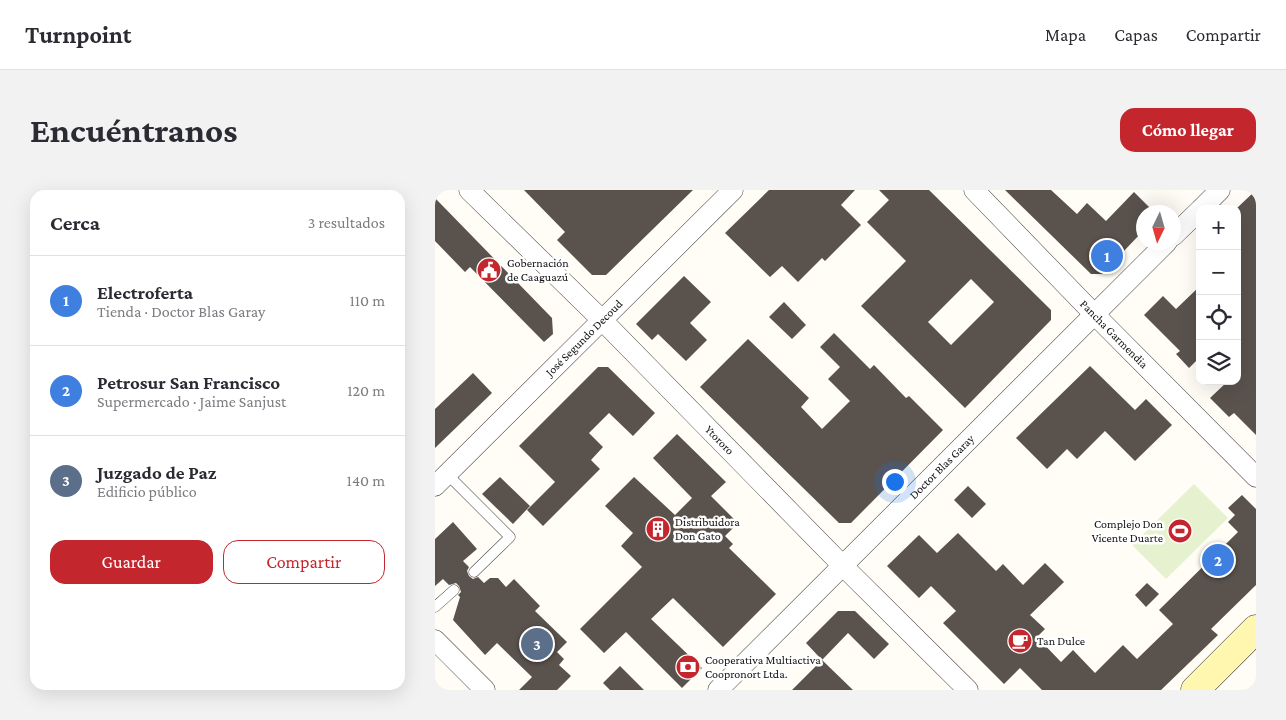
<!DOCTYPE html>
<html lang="es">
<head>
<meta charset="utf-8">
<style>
  body { margin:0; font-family:"Crimson Pro",serif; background:#f2f2f3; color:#2b2b33 }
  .controls { position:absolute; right:15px; top:15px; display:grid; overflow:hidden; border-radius:10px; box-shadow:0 5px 20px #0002 }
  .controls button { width:45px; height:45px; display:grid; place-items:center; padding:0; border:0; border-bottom:1px solid #e1e1e2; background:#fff; color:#2b2b33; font:25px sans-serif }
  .compass { position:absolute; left:701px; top:15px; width:45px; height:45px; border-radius:50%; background:#fff; box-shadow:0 5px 20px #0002; rotate:185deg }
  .you { position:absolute; left:459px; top:291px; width:18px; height:18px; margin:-12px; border:4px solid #fff; border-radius:50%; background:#1a73e8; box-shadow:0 0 0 8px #1a73e833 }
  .badge { display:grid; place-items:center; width:32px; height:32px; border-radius:50%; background:#c4262e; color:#fff; font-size:16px; font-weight:700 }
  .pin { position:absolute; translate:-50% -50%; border:2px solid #fff; box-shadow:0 1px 5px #0006 }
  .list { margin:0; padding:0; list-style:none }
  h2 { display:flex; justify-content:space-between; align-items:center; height:65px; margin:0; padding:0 20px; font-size:21px }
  h2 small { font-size:16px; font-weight:400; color:#7c7c81 }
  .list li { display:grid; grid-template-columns:32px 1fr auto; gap:15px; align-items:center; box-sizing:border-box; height:90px; padding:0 20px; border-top:1px solid #e1e1e2 }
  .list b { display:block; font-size:19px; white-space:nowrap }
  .list p { margin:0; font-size:16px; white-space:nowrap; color:#7c7c81 }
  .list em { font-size:16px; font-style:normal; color:#7c7c81 }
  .actions { display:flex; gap:10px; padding:15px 20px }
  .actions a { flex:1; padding:11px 0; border:1px solid #c4262e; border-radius:15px; text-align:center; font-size:18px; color:#c4262e }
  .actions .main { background:#c4262e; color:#fff }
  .icon { flex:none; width:28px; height:28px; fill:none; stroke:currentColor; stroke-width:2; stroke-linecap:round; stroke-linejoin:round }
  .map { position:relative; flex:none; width:821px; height:500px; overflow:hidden; border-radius:15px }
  header { display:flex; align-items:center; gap:30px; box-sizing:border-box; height:70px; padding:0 25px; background:#fff; border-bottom:1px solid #e1e1e2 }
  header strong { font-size:24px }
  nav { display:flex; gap:28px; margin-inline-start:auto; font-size:18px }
  .intro { display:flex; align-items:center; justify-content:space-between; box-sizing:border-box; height:120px; padding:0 30px }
  h1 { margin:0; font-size:35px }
  .button { padding:12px 22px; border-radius:15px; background:#c4262e; color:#fff; font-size:18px; font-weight:700 }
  main { display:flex; gap:30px; padding:0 30px }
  aside { flex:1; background:#fff; border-radius:15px; box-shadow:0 5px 20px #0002 }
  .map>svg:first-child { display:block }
  .pitch { fill:#e6f2cf }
  .building { fill:#5a524d; fill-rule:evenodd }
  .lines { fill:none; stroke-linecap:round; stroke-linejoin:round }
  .lane-casing { stroke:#444; stroke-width:11 }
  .street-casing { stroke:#444; stroke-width:21 }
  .secondary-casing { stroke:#333; stroke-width:29 }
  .lane { stroke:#fff; stroke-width:10 }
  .street { stroke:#fff; stroke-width:20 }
  .secondary { stroke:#fff6b0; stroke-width:28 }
  .labels { text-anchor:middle; stroke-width:5; stroke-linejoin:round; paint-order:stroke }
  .poi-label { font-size:12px; fill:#111; stroke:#fff; text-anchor:start }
  .street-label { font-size:12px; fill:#111; stroke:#fff }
</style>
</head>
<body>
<header>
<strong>Turnpoint</strong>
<nav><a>Mapa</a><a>Capas</a><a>Compartir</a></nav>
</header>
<div class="intro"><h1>Encuéntranos</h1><a class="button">Cómo llegar</a></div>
<main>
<aside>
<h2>Cerca<small>3 resultados</small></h2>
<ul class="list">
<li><span class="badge" style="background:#3f7fe0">1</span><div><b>Electroferta</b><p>Tienda · Doctor Blas Garay</p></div><em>110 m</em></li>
<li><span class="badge" style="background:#3f7fe0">2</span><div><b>Petrosur San Francisco</b><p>Supermercado · Jaime Sanjust</p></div><em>120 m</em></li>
<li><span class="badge" style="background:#5c6f8a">3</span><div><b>Juzgado de Paz</b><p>Edificio público</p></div><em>140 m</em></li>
</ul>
<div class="actions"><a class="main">Guardar</a><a>Compartir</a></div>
</aside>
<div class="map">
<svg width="821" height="500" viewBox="0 0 821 500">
  <rect width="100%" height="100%" fill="#fffdf5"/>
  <polygon class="pitch" points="759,294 793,328 731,389 697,355"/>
  <g class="building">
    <polygon points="89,0 258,0 171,85 157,85 122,50 130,42"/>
    <polygon points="334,0 420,0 406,15 426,35 390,71 387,68 363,92 347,76 335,87 290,43"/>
    <path d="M444,0H494L616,120V130L530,218L426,116L471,71L432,32L454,10ZM536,89L559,112L516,155L493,132Z"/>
    <polygon points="570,0 616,0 642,24 652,13 671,31 699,2 719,22 708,22 708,41 667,84 656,84"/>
    <polygon points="821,0 821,245 799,223 794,227 775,208 793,191 802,191 802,18"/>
    <polygon points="0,8 117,128 118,144 109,152 35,77 30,82 0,51"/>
    <polygon points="249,86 276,112 255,133 272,150 251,171 223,144 217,150 201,134"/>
    <polygon points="765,96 765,167 754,178 741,164 745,161 709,125 728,106 741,119"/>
    <polygon points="349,112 371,135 357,149 334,127"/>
    <polygon points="399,143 435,179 439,175 471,208 474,206 508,240 416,333 404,333 265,197 313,149 374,208 366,217 387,239 415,211 393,189 405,177 385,157"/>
    <polygon points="655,176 700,220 711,209 737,235 700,271 670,241 642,269 632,259 612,279 581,248"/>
    <polygon points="163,177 173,177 220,223 198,246 174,223 154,243 168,257 156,270 165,279 108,336 92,320 120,292 84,256"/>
    <polygon points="38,183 57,203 0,258 0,219"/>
    <polygon points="242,244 291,292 276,306 303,333 290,346 298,354 294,358 341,404 288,457 238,408 216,429 267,478 247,498 191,442 169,463 145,439 207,377 186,356 198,343 170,316 199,287 240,325 257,308 218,268"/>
    <polygon points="65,287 95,316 78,334 47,304"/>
    <polygon points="533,296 551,314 537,328 519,310"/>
    <polygon points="807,305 821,319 821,395 776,439 783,445 726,500 607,500 585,478 569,494 508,433 521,421 496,396 484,408 452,376 484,345 502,363 523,343 561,381 568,374 588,395 610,373 629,392 595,425 610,439 602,447 626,472 638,460 660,483 688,455 702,469 738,434 724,420 803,342 793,332 800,325 793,318"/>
    <polygon points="18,332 42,359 28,371 34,377 32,381 34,386 38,389 43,387 49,393 55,388 63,388 71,397 79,389 105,416 100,421 132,452 122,462 129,469 124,475 136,486 122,500 84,500 97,487 62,453 50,465 18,430 25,407 23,405 26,402 24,396 21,393 14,395 8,389 0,396 0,349"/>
    <polygon points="712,393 724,404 711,417 700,405"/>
    <polygon points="403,421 420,421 454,454 439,469 413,443 387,470 371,453"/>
    <polygon points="387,470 418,500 357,500"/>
    <polygon points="185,476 209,500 175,500 168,493"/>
  </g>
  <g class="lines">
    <defs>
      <g id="lane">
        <polyline points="12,284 75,347 39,382"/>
        <polyline points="0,417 19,400"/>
      </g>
      <g id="street">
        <path id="s1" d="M34,0L167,130L408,376L533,500"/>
        <path id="s2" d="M539,0L660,125L821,287"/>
        <polyline points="766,19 785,0"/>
        <polyline points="738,46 765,20"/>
        <path id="s3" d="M0,296L298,0"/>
        <polyline points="0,450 50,500"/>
        <path id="s4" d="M283,500L732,52"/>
      </g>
      <polyline id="secondary" points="760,500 821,439"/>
    </defs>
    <use href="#lane" class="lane-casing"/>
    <use href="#street" class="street-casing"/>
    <use href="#secondary" class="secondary-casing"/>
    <use href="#lane" class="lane"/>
    <use href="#street" class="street"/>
    <use href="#secondary" class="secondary"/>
  </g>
  <defs>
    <symbol id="civic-disc" viewBox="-11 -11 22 22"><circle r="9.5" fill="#c4262e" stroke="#fff"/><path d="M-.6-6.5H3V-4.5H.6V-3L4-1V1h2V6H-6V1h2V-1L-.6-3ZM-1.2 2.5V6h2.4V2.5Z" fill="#fff"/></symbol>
    <symbol id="building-disc" viewBox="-11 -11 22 22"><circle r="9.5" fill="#c4262e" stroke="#fff"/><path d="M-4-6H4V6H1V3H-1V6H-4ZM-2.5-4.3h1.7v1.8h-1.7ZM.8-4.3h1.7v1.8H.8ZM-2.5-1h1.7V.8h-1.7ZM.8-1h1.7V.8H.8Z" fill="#fff"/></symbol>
    <symbol id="stadium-disc" viewBox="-11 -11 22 22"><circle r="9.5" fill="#c4262e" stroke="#fff"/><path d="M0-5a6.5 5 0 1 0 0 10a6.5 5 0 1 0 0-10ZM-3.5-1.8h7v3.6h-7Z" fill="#fff"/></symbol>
    <symbol id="cafe-disc" viewBox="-11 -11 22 22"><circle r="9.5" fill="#c4262e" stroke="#fff"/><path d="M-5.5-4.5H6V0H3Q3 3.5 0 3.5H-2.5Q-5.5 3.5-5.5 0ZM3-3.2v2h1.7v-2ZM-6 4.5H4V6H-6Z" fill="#fff"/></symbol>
    <symbol id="bank-disc" viewBox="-11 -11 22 22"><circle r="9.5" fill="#c4262e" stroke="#fff"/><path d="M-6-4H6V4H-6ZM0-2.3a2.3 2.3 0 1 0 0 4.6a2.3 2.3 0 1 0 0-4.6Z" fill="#fff"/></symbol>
  </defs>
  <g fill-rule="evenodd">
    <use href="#civic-disc" x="40" y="66" width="28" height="28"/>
    <use href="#building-disc" x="209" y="325" width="28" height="28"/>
    <use href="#stadium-disc" x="731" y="327" width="28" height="28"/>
    <use href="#cafe-disc" x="571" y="437" width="28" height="28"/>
    <use href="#bank-disc" x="239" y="463" width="28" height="28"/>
  </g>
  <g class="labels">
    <g class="poi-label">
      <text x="72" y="77">Gobernación<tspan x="72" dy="14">de Caaguazú</tspan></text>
      <text x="240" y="336">Distribuidora<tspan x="240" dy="14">Don Gato</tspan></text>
      <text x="728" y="338" text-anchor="end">Complejo Don<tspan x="728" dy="14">Vicente Duarte</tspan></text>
      <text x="602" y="455">Tan Dulce</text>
      <text x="270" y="474">Cooperativa Multiactiva<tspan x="270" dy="14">Coopronort Ltda.</tspan></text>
    </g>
    <g class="street-label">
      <text dy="4" stroke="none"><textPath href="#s2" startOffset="201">Pancha Garmendia</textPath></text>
      <text dy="4" stroke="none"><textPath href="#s3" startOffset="210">José Segundo Decoud</textPath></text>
      <text dy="4" stroke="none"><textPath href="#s1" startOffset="354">Ytororo</textPath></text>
      <text dy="4" stroke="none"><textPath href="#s4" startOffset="316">Doctor Blas Garay</textPath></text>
    </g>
  </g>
</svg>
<div class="controls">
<button>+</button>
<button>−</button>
<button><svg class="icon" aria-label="locate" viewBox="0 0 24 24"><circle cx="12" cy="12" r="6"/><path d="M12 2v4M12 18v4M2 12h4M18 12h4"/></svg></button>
<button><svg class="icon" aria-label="layers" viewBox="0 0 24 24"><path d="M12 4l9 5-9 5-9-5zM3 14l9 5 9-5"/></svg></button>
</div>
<svg class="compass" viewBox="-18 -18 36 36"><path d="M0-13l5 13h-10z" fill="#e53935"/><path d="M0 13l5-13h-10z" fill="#7c7c81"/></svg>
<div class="you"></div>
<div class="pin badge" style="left:672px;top:66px;background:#3f7fe0">1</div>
<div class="pin badge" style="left:783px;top:370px;background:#3f7fe0">2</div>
<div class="pin badge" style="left:102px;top:454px;background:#5c6f8a">3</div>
</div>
</main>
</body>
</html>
